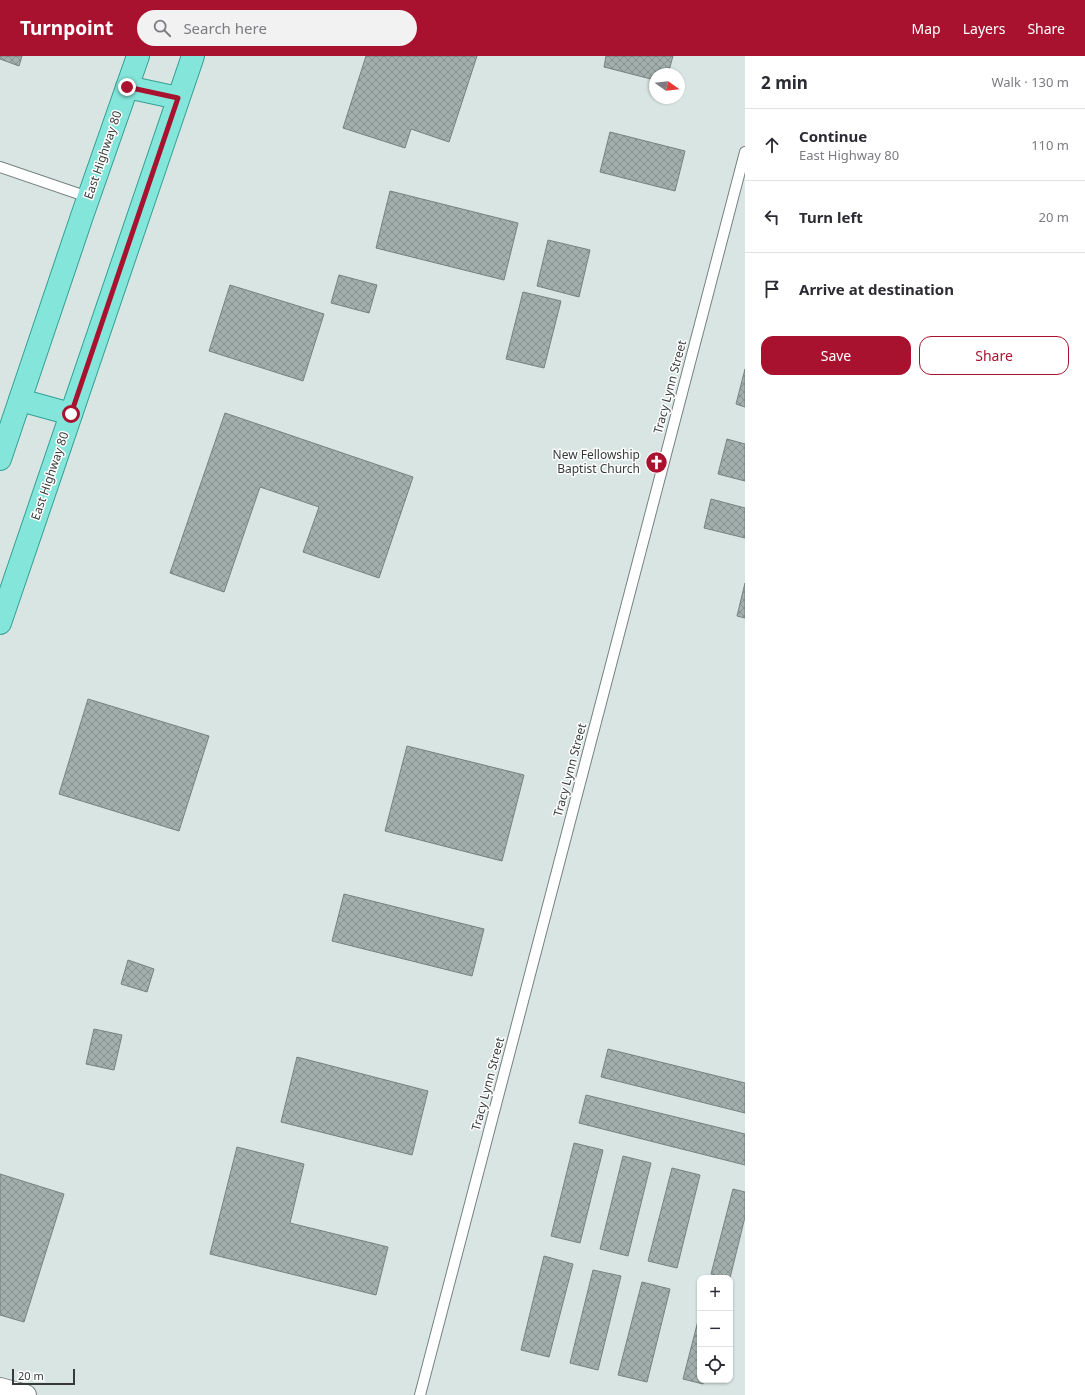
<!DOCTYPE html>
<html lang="en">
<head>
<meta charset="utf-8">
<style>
  body { margin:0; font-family:"Noto Sans",sans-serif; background:#f2f2f3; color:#2b2b33 }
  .controls { position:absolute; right:12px; bottom:12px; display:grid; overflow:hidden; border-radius:8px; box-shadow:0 1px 3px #0004 }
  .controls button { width:36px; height:36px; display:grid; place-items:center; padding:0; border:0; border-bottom:1px solid #e1e1e2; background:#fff; color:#2b2b33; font:20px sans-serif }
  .compass { position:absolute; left:649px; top:12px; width:36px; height:36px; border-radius:50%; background:#fff; box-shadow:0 1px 3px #0004; rotate:104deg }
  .scale { position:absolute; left:12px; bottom:10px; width:63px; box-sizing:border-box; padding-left:4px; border:2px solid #363b3a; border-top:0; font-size:11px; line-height:14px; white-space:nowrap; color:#363b3a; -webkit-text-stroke:3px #fff; paint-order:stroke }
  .stop { position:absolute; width:12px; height:12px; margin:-9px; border:3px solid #a9122f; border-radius:50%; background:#fff }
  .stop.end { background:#a9122f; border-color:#fff; box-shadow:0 1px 4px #0008 }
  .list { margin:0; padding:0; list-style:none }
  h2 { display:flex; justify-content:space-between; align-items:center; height:52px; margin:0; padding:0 16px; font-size:17px }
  h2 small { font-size:13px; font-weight:400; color:#7c7c81 }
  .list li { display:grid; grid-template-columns:26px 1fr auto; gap:12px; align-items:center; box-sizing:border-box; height:72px; padding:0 16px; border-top:1px solid #e1e1e2 }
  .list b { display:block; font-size:15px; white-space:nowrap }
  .list p { margin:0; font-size:13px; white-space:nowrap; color:#7c7c81 }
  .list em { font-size:13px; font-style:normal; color:#7c7c81 }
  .actions { display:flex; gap:8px; padding:12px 16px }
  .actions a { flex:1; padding:9px 0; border:1px solid #a9122f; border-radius:12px; text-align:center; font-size:14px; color:#a9122f }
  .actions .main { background:#a9122f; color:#fff }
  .icon { flex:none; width:22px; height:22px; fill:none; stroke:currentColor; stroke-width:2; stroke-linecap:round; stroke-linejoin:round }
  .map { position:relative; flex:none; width:745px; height:1339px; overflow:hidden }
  header { display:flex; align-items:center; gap:24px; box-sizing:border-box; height:56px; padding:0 20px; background:#a9122f; color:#fff }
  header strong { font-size:19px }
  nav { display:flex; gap:22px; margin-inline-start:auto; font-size:14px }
  .search { width:280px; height:36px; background:#f2f2f3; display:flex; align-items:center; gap:10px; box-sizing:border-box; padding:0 14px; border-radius:22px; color:#7c7c81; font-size:15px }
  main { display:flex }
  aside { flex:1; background:#fff }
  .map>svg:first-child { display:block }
  .building { fill:url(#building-cross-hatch); stroke:#76827f }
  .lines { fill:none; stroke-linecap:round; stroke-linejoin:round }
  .lane-casing { stroke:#768280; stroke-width:12 }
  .street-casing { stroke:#768280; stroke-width:22 }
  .primary-casing { stroke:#33a093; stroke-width:24 }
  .lane { stroke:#fff; stroke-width:10 }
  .street { stroke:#fff; stroke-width:20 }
  .primary { stroke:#84e6db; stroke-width:22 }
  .route { stroke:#a9122f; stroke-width:5 }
  .labels { text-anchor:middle; stroke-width:3; stroke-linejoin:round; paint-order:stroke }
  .street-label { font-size:12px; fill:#363b3a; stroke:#fff }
  .poi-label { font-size:12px; fill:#363b3a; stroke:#fff; text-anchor:end }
</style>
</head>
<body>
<header>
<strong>Turnpoint</strong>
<div class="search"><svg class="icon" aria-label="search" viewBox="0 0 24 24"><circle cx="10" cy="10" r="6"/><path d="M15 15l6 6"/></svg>Search here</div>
<nav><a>Map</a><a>Layers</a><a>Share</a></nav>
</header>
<main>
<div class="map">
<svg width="745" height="1339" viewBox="0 0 745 1339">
  <defs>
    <pattern id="building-cross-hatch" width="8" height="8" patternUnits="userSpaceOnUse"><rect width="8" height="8" fill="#a2afac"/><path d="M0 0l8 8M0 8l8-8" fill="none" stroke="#85908d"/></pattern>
  </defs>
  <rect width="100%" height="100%" fill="#d8e5e3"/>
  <g class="building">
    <polygon points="0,0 22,0 19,10 0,3"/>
    <polygon points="366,0 477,0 449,86 411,73 405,92 343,72"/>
    <polygon points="606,0 673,0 668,18 655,18 655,24 604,11"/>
    <polygon points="610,76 685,95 675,135 600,116"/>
    <polygon points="390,135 518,167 504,224 376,192"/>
    <polygon points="548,184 590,194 579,241 537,230"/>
    <polygon points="339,219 377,229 369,257 331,247"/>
    <polygon points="230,229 324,258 303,325 209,295"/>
    <polygon points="523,236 561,245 544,312 506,303"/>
    <polygon points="745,313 745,351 736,348"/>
    <polygon points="225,357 413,421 379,522 303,496 319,451 260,431 224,536 170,517"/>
    <polygon points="727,383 745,388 745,425 718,418"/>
    <polygon points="711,443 745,452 745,482 704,472"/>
    <polygon points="745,527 745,562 737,560"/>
    <polygon points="88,643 209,680 179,775 59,738"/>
    <polygon points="407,690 524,719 502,805 385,775"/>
    <polygon points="344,838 484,873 472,920 332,885"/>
    <polygon points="128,904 154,913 147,936 121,928"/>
    <polygon points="94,973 122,979 114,1014 86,1008"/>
    <polygon points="608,993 745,1027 745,1057 601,1021"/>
    <polygon points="297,1001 428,1035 412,1099 281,1066"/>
    <polygon points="586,1039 745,1078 745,1109 579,1067"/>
    <polygon points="574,1087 603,1094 580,1187 551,1180"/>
    <polygon points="237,1091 304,1108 290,1167 388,1191 376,1239 210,1198"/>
    <polygon points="623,1100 651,1107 628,1200 600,1193"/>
    <polygon points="672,1112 700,1119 677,1212 648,1205"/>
    <polygon points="0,1118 64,1138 24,1266 0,1259"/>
    <polygon points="733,1133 745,1136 745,1161 730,1222 726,1222 711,1218"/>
    <polygon points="544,1200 573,1208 549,1301 521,1294"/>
    <polygon points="593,1214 621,1220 598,1314 570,1307"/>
    <polygon points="642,1226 670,1233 647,1326 618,1319"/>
    <polygon points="700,1257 700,1324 704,1324 703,1328 683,1323"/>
  </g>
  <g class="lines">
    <defs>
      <g id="lane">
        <polyline points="0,111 88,141"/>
        <polyline points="420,1339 745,96"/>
      </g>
      <polyline id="street" points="0,1332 26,1339"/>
      <g id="primary">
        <polyline points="127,31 178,42"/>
        <polyline points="20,344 71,358"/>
        <polyline points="0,403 82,160 138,0"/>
        <polyline points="0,567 193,0"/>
      </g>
    </defs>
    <use href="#lane" class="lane-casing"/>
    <use href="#street" class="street-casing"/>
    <use href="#primary" class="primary-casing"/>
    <use href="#lane" class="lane"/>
    <use href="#street" class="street"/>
    <use href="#primary" class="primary"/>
  </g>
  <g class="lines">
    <polyline class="route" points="71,358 178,42 127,31"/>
  </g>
  <defs>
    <symbol id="church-disc" viewBox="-11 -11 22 22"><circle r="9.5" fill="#a9122f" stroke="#fff"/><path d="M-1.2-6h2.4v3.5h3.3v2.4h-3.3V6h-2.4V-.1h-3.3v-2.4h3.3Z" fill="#fff"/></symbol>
  </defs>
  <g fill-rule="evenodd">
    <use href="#church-disc" x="644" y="394" width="25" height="25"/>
  </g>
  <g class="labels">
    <g class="street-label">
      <text transform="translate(103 99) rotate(-71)" y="4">East Highway 80</text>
      <text transform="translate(670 331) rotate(-75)" y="4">Tracy Lynn Street</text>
      <text transform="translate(50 420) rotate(-71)" y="4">East Highway 80</text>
      <text transform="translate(570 714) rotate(-75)" y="4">Tracy Lynn Street</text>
      <text transform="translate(488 1028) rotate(-75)" y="4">Tracy Lynn Street</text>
    </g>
    <g class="poi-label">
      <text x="640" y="403">New Fellowship<tspan x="640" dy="14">Baptist Church</tspan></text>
    </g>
  </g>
</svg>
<div class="controls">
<button>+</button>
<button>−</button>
<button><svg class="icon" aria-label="locate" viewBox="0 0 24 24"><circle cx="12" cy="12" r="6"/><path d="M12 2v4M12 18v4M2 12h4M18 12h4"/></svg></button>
</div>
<svg class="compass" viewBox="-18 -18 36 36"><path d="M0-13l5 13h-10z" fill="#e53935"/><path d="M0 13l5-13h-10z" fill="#7c7c81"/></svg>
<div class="scale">20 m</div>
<div class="stop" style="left:71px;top:358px"></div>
<div class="stop end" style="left:127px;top:31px"></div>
</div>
<aside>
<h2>2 min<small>Walk · 130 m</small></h2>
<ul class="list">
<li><svg class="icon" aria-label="ahead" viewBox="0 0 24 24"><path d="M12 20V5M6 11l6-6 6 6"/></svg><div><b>Continue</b><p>East Highway 80</p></div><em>110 m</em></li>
<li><svg class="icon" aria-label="left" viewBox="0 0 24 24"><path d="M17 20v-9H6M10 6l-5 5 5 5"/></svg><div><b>Turn left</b></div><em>20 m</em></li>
<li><svg class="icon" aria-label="arrive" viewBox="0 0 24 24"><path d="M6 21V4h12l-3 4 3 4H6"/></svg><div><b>Arrive at destination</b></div></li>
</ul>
<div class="actions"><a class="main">Save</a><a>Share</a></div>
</aside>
</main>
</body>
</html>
